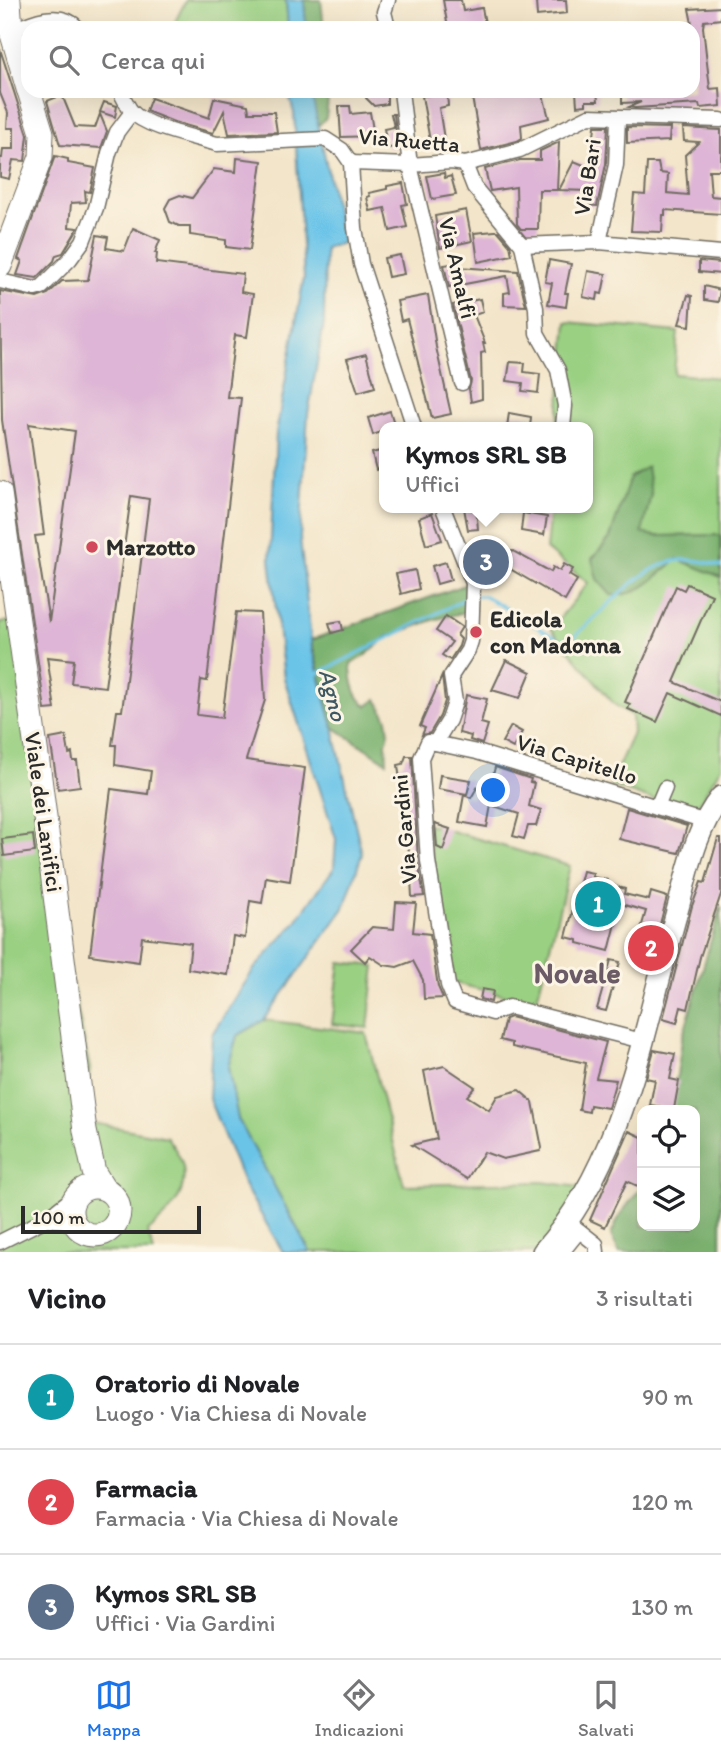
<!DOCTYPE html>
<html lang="it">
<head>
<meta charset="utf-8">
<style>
  body { margin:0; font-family:Itim,sans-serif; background:#f2f2f2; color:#202124 }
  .controls { position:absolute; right:21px; bottom:21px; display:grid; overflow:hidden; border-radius:14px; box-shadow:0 7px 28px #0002 }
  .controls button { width:63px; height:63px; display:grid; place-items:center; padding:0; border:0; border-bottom:2px solid #e0e0e0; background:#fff; color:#202124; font:35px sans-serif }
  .scale { position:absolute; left:21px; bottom:18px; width:180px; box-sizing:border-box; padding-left:7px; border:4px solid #2b2b2b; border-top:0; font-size:19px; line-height:24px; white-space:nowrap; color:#2b2b2b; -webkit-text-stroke:5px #fcf5e5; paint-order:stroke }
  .you { position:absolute; left:494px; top:791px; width:24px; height:24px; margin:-18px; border:5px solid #fff; border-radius:50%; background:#1a73e8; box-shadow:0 0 0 10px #1a73e833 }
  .badge { display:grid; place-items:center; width:46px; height:46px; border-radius:50%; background:#1a73e8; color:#fff; font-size:23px; font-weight:700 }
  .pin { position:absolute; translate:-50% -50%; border:4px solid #fff; box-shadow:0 2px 7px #0006 }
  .popup { position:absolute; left:379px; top:422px; width:214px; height:91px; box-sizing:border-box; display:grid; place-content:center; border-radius:14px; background:#fff; filter:drop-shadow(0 2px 5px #0005); font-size:23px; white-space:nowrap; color:#757577 }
  .popup b { font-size:26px; color:#202124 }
  .popup::after { content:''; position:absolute; left:50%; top:100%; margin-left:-14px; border:14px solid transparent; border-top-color:#fff }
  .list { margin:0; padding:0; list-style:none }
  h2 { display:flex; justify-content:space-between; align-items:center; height:91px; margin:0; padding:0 28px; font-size:30px }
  h2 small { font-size:23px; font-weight:400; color:#757577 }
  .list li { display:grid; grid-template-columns:46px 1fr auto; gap:21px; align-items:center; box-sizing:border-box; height:105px; padding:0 28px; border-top:2px solid #e0e0e0 }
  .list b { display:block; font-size:26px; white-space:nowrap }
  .list p { margin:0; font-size:23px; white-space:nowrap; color:#757577 }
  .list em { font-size:23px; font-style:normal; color:#757577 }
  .icon { flex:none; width:38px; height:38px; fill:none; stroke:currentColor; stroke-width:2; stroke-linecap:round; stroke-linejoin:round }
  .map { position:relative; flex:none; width:721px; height:1252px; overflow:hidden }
  .search { position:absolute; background:#fff; box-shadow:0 7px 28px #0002; left:21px; right:21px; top:21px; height:77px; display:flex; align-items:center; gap:18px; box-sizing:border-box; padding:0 24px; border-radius:21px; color:#757577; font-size:26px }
  .sheet { height:406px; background:#fff }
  nav { display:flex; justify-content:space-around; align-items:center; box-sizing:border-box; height:98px; border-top:2px solid #e0e0e0; background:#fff; font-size:19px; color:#757577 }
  nav a { display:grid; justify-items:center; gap:4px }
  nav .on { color:#1a73e8 }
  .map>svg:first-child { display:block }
  .green { fill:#9ad082; stroke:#627e56; stroke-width:2 }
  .forest { fill:#7bb270; stroke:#536e4e; stroke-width:2 }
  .water { fill:#6bc4e8; stroke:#4b788a; stroke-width:2 }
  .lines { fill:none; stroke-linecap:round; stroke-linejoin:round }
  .stream { stroke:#6bc4e8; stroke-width:3.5 }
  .building { fill:#deb5d6; fill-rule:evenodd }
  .street-casing { stroke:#716c62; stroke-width:17 }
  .secondary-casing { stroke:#716c62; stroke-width:24 }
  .primary-casing { stroke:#716c62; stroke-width:25 }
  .street { stroke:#fff; stroke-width:14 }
  .secondary { stroke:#fff; stroke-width:21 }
  .primary { stroke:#fff; stroke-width:23 }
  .poi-dot { fill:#d1495b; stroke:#fcf5e5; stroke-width:2.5 }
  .labels { text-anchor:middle; stroke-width:6; stroke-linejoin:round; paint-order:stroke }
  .street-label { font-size:23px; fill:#2b2b2b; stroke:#fcf5e5 }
  .poi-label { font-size:23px; font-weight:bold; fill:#2b2b2b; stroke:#fcf5e5; text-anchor:start }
  .water-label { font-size:24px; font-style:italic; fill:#3e5964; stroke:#fcf5e5 }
  .district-label { font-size:30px; font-weight:bold; fill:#6a5b67; stroke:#fcf5e5 }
</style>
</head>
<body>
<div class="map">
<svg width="721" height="1252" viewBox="0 0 721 1252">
  <rect width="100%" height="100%" fill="#fcf5e5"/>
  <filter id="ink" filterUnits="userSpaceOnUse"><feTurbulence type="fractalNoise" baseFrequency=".0143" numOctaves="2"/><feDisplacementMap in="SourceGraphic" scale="14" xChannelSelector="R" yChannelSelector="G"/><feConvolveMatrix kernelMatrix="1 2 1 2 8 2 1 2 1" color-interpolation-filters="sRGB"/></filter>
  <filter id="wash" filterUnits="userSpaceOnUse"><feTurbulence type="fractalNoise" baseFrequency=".00686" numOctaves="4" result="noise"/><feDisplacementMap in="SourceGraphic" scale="28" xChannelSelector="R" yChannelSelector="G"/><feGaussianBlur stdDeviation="1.57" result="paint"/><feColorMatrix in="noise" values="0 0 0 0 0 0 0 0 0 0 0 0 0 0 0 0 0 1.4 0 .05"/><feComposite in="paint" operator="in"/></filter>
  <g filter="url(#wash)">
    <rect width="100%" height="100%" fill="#f3e5c9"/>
    <g class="green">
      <polygon points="186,0 286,0 288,28 172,28"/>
      <path d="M567,322L678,332L674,374L721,378V535L655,536L641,534L651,494L620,509L610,538L592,559L611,594C638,599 658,575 677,558L721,577V767L693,814L610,785L633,733L632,716L614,704L551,629L588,583L546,549L550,508H588V427H557Z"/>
      <path d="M20,619L67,960L90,1069L82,1121L167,1137C172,1145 182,1157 183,1167C188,1196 168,1215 147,1232L154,1252H0V623Z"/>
      <polygon points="428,824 570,866 536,1003 446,981"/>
      <polygon points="340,962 375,966 368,1028 332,1024"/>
      <polygon points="264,1020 366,1033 404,1185 542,1182 587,1188 540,1252 310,1252 238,1119 228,1067 237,1036"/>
    </g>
    <g class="forest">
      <polygon points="304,0 321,0 324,28 306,28"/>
      <polygon points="311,91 329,91 326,118 319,125 317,125"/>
      <path d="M647,467L651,494L642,533L655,536L721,535V577L677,559C657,575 639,598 611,595L597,579L592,559L610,538L630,477Z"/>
      <path d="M473,582L474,610L433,620L387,637L366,655L351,663C351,678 353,697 367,706L377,699L387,719L389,733L386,743L387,762L333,727L311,640Z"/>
      <polygon points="721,906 721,1252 619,1252 611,1235 620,1215 642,1186 642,1226 695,1226 695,1110 672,1110 682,1039"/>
    </g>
    <g class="water">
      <polygon points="286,0 304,0 306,28 288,28"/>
      <polygon points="288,91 311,91 343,243 325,248 324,323 308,414 300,538 312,649 333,727 362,854 344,908 264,1020 237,1036 228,1067 238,1119 310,1252 283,1252 245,1187 209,1099 212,1034 254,969 294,924 334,868 336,839 284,678 270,559 276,433 304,277 294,113"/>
    </g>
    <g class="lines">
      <g class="stream">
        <path d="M477,596H485L561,641L574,637C603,612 644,561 683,560C695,559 710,563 721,566"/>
        <polyline points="317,674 469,597"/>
      </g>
    </g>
    <g id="blocks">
      <g class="building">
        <polygon points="443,0 461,0 463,11 482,8 486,28 448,28"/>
        <polygon points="541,0 566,0 567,13 537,16 536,2"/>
        <polygon points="721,7 721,19 704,21 703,27 710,89 720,88 721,106 700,108 699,104 635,108 629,107 641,102 622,103 622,91 693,91 693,28 689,9"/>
        <polygon points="0,49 28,135 25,161 13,160 9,179 0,177 0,158 2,158 3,149 14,149 14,128 7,128 8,113 0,93"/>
        <polygon points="366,91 384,91 385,95 387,95 387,104 374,106 366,98"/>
        <polygon points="471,91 522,91 523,95 542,91 549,118 521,125 522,138 517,141 481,150"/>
        <polygon points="576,91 597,91 598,101 586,101 586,105 577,106"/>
        <polygon points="447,93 448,106 439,108 444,139 430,141 422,96"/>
        <polygon points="62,95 75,127 95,128 100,114 107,131 101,148 60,145 47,101"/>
        <polygon points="151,98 209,118 214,98 248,105 249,112 274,112 277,132 229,134 224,111 213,133 174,122 146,111"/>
        <polygon points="104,102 117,106 115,117 100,112"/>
        <polygon points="339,106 350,106 351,114 370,112 374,136 341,137"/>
        <polygon points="391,114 394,114 398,147 388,148 384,129 394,127"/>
        <polygon points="595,126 608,126 606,164 597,206 586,205 588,191 559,190 574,161 591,168"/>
        <polygon points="627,127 670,128 669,141 627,143"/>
        <polygon points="683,128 721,130 721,170 709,170 711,196 721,197 721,214 665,210 665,215 663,215 662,232 631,231 634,194 645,195 647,163 658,163 660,173 668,174 667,193 688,195 685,155 699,142 684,141"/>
        <polygon points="559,142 557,190 539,190 538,229 521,229 517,224 516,187 490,191 485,169 520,160 540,160 540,151"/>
        <polygon points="55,156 68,159 68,163 95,168 90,192 85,191 86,202 71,203 69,227 78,228 63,253 56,255 54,261 37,278 17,275 22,261 18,259"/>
        <polygon points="237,158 262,161 250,250 226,247 226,240 190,235 190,226 179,226 170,222 165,208 170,199 180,195 192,198 214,169 236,172"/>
        <polygon points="444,173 445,178 451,176 456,195 432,199 427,176"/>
        <polygon points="403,183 407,204 402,205 407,227 390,231 385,208 370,211 367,197 370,196 369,193 387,189 387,186"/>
        <polygon points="466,210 472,241 440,248 435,216"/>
        <path d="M133,228L160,240L155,253H157L156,263L243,274L241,292L253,294L247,337L235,335L227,397L241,398L207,681L201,680L197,715L222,718L236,612L260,613L265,700L246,760L305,768L290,881L266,877L262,903L250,901L245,938L233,936L228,975L188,969L191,943L142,937L139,962L90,955L111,789L148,794L151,771L115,765L116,745H112L117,711H122L149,499L131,496L105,687L71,683L74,660L47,657L55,709L45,710L2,420L0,291L37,298L48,294L62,281L88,280L97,235L108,237L106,248L124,251ZM29,424L75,431L49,622L35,536L44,535Z"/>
        <polygon points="495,231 498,231 510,245 512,255 478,262 474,233"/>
        <polygon points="400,255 404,274 388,277 384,258"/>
        <polygon points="549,260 571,264 565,293 568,293 566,307 548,304 552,283 545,282"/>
        <polygon points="699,261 721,263 721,274 699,272"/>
        <polygon points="457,263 457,267 518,271 526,306 504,305 504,293 510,292 507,276 449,287 444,265"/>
        <polygon points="588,271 606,274 602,294 598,293 597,300 583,297"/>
        <polygon points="704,286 720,290 718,302 704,300"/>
        <polygon points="428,295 436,347 451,414 432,418 407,319 401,321 397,301"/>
        <polygon points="688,295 692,296 690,326 679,324"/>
        <polygon points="480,299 483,312 474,315 485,343 483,343 485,352 481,353 482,399 471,402 469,389 471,381 453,305"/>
        <polygon points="366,354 375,387 358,392 347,359"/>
        <polygon points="510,362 525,363 524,372 540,374 538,393 522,391 523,383 507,381"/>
        <polygon points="390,411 395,427 384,427 384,431 373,435 368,418"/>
        <polygon points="509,413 531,417 530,427 507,427"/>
        <polygon points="384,450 384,467 376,470 372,453"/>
        <polygon points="464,508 476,508 478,529 468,530"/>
        <polygon points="432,513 442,540 426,545 419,518"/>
        <polygon points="523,513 547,517 544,535 521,531"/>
        <polygon points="494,546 496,554 513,551 551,572 553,567 560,571 564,564 573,569 569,575 577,580 565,601 498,562 499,569 480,573 472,550"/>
        <polygon points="446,562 451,580 437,584 432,566"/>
        <polygon points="415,570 419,589 401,594 396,574"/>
        <polygon points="687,584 712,595 674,682 721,702 721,716 670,693 657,722 628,709 630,704 625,702 676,586 684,590"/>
        <polygon points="446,616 462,627 457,635 461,639 459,646 450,660 442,655 452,642 436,631"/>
        <polygon points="341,621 343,630 332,633 329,623"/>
        <polygon points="506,660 531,672 520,698 492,690"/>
        <polygon points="442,676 445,701 440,716 430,733 422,735 425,728 420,726"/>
        <polygon points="466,695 487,699 481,723 488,725 482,744 470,740 471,736 459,733"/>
        <polygon points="511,726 522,732 513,748 502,742"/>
        <polygon points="66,736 69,754 72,753 73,761 77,761 80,786 58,789 50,739"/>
        <polygon points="406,756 412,756 418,862 424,896 412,897 410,860 398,765 403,764"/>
        <polygon points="495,767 531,779 530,782 534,783 529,806 541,810 536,826 528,826 524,839 513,836 519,814 491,805 487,827 459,822 464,795 471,798 478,786 490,788"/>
        <polygon points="440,775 471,780 467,794 438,789"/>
        <polygon points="627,808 687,826 679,853 619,839"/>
        <polygon points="435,824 450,829 443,850 437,847"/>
        <polygon points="33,835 35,852 4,856 2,839"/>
        <polygon points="718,838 721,838 721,894 700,957 688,1009 681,1007 677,1023 663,1019 692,906 701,882 705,883"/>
        <polygon points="583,871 593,873 592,877 607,880 609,884 625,889 624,894 649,900 651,892 667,897 653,951 636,946 646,911 621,904 609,951 578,943 578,940 566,937"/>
        <polygon points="396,902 416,903 413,932 430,934 438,987 443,998 424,999 423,980 413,961 397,967 384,965 370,956 365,962 351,949 372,927 394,929"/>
        <polygon points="611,960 620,962 606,1011 597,1009"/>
        <polygon points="482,989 493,991 491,1002 480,999"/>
        <polygon points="510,1017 606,1042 596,1078 616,1080 608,1108 590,1105 589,1112 579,1110 586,1063 512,1047 512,1043 500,1040 505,1019"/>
        <polygon points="654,1050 675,1054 670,1079 679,1081 674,1109 650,1105 655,1080 646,1078"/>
        <polygon points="444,1066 475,1087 467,1096 489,1110 497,1096 519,1090 533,1102 542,1148 540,1151 503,1159 484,1152 467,1179 412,1145 437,1139 424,1071"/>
        <polygon points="629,1131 642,1137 642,1188 627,1181 605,1227 590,1220"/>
      </g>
    </g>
  </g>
  <g filter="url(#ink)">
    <use href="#blocks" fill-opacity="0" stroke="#716c62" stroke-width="2"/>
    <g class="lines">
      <defs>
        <g id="street">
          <polyline points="388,28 384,12 388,0"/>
          <path d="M11,31C31,22 60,9 78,28"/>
          <path d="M120,91C123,97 127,105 131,111C146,128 195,137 217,144L325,139L342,150L351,163"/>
          <polyline points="401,91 410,165 462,383"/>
          <polyline points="351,163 410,165 451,162 465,164 520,150 589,116 721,120"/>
          <polyline points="351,163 355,228 361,264 414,427"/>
          <polyline points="465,164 474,187 522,245 599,242 721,253"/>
          <polyline points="599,242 616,165 618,118"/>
          <polyline points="522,245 536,308 537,333 558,370 565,406 563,427"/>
          <polyline points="0,281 35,289 42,287 70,259 83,241 96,208 109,153 117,132 132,112"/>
          <polyline points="443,508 473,583 471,641 468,650 451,676 455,702 449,720 435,743 428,742 421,758 428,861 448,985 455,1002 493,1013 509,1007 642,1041"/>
          <polyline points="435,743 477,752 706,822"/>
          <polyline points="657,807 665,788"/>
          <polyline points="46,1219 65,1221 78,1228"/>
          <polyline points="568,1222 596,1244 597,1252"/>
          <polyline points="0,1242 46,1219 75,1196"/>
          <polyline points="562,1252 579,1231"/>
        </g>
        <path id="secondary" d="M543,1252C624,1162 644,1029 676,915C687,876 695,829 721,797"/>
        <g id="primary">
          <polyline points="9,0 11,31 28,89"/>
          <polyline points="0,266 41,157 42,133 29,91"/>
          <polyline points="0,493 39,770 85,1131 94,1172 104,1188"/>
          <circle cx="95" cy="1211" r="24"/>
        </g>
      </defs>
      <use href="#street" class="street-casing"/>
      <use href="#secondary" class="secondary-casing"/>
      <use href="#primary" class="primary-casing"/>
      <use href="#street" class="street"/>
      <use href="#secondary" class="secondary"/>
      <use href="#primary" class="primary"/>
    </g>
  </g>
  <g class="poi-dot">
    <circle cx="92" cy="547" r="7"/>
    <circle cx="476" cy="632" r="7"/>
  </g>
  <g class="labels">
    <g class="street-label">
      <text transform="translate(409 140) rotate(5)" y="8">Via Ruetta</text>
      <text transform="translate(587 177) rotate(-81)" y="8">Via Bari</text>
      <text transform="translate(458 268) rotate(77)" y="8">Via Amalfi</text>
      <text transform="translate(577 759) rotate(17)" y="8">Via Capitello</text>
      <text transform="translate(44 812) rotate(82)" y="8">Viale dei Lanifici</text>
      <text transform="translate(404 829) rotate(-95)" y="8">Via Gardini</text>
    </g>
    <g class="poi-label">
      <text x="106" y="555">Marzotto</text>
      <text x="490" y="627">Edicola<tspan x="490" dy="26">con Madonna</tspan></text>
    </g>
    <g class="water-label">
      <text transform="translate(333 695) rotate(76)" y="8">Agno</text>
    </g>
    <g class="district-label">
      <text x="577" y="983">Novale</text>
    </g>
  </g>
</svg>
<div class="controls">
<button><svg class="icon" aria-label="locate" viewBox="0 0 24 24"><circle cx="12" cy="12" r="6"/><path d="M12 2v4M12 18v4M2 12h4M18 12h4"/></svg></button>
<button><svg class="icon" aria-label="layers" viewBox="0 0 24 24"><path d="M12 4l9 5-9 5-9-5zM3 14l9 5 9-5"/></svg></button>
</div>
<div class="scale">100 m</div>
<div class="you"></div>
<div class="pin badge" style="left:598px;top:904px;background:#0f9aa8">1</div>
<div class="pin badge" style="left:651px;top:948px;background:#e0444e">2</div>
<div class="pin badge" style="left:486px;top:562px;background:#5c6f8a">3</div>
<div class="popup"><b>Kymos SRL SB</b>Uffici</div>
<div class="search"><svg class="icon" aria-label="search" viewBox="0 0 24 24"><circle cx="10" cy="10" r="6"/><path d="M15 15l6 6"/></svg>Cerca qui</div>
</div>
<section class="sheet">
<h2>Vicino<small>3 risultati</small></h2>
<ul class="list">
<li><span class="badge" style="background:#0f9aa8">1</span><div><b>Oratorio di Novale</b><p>Luogo · Via Chiesa di Novale</p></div><em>90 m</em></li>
<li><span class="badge" style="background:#e0444e">2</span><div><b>Farmacia</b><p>Farmacia · Via Chiesa di Novale</p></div><em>120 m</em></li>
<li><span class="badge" style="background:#5c6f8a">3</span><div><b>Kymos SRL SB</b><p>Uffici · Via Gardini</p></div><em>130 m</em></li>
</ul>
</section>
<nav>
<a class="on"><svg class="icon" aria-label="map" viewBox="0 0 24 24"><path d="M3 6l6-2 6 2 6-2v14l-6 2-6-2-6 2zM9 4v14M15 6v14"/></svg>Mappa</a>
<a><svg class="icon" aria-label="directions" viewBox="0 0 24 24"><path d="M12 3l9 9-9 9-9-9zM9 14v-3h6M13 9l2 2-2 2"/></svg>Indicazioni</a>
<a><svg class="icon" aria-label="saved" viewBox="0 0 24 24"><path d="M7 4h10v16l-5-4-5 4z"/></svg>Salvati</a>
</nav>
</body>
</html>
